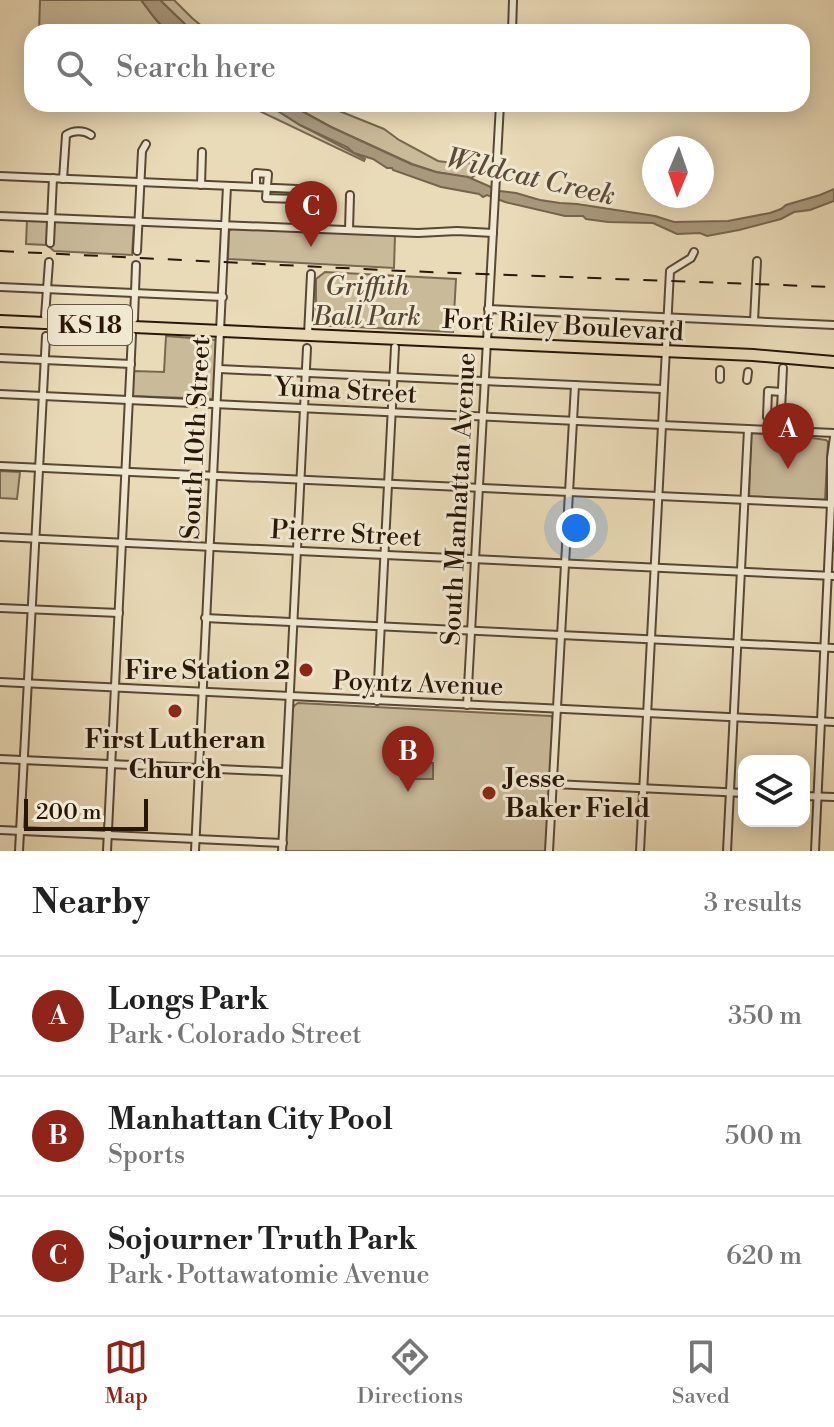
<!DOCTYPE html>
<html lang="en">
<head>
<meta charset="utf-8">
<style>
  body { margin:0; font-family:"Libre Bodoni",serif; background:#f6f6f6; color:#222 }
  .controls { position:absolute; right:24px; bottom:24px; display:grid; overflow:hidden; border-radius:16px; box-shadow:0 4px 20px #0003 }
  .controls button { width:72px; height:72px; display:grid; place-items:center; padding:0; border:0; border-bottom:2px solid #e0e0e0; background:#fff; color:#222; font:40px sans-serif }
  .compass { position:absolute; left:642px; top:136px; width:72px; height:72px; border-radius:50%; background:#fff; box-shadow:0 4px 20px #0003; rotate:182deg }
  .scale { position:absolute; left:24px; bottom:20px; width:124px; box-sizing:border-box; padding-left:8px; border:4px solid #281607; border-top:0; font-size:22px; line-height:28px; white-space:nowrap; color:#281607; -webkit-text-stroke:6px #f1e8d1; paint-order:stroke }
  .you { position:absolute; left:576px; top:528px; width:28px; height:28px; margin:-20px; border:6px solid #fff; border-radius:50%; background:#1a73e8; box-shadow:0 0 0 12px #1a73e833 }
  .badge { display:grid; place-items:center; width:52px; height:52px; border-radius:50%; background:#8f2418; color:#fff; font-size:26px; font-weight:700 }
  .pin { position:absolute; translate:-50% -66px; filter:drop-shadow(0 2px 4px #0008) }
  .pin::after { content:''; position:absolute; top:42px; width:28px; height:24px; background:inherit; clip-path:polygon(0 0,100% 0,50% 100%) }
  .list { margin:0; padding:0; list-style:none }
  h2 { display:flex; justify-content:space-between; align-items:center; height:104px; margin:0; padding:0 32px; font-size:34px }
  h2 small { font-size:26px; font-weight:400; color:#767676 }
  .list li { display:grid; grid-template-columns:52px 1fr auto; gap:24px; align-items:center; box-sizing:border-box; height:120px; padding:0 32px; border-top:2px solid #e0e0e0 }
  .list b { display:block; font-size:30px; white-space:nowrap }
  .list p { margin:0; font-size:26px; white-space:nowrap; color:#767676 }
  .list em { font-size:26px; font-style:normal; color:#767676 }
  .icon { flex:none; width:44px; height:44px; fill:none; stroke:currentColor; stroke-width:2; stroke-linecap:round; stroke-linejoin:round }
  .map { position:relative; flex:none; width:834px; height:851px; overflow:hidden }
  .search { position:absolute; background:#fff; box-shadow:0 4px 20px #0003; left:24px; right:24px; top:24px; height:88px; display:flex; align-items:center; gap:20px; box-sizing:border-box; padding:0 28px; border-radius:24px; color:#767676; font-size:30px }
  .sheet { height:464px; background:#fff }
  nav { display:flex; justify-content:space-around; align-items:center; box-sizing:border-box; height:112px; border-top:2px solid #e0e0e0; background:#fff; font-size:22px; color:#767676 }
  nav a { display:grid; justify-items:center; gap:4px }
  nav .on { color:#8f2418 }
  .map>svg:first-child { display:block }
  .green { fill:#c9ba9a; stroke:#786850; stroke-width:2 }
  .water { fill:#a8987c; stroke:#75644d; stroke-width:2 }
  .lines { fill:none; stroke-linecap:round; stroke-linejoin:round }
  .minor-casing { stroke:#584733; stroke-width:10 }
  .highway-casing { stroke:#281607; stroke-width:14 }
  .minor { stroke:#f1e8d1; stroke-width:6 }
  .highway { stroke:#eadbb8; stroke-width:10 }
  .rail { stroke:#281607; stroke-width:2; stroke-dasharray:14 14; stroke-linecap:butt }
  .poi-dot { fill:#8f2418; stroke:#f1e8d1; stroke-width:3 }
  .labels { text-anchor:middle; stroke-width:6; stroke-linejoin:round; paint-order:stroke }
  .shield { fill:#f1e8d1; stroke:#645544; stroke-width:2 }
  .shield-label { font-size:24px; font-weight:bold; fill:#281607 }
  .park-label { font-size:26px; font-style:italic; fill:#584733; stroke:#f1e8d1 }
  .street-label { font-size:26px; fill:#281607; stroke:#f1e8d1 }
  .poi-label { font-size:26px; font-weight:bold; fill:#281607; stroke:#f1e8d1; text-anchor:end }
  .water-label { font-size:28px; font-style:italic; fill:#5b4a36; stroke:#f1e8d1 }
</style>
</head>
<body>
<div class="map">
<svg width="834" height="851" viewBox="0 0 834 851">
  <rect width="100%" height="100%" fill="#eadbb8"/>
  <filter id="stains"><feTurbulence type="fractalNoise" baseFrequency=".0025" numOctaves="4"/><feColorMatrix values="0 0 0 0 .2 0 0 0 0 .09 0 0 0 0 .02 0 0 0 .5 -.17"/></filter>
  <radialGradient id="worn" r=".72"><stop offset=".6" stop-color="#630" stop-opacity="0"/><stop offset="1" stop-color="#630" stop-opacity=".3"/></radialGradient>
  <g class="green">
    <polygon points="40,0 141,0 157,21 171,32 39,32"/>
    <polygon points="160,0 174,0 192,18 209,32 193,32"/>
    <polygon points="245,104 267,104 300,125 365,159 364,161"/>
    <polygon points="289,104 322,104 384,129 399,140 438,161 452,163 468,159 474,176 471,178 436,172 412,164 331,127"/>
    <polygon points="27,219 134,224 132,255 54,251 47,245 26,244"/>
    <polygon points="235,227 395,235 394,268 228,259 229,231"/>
    <polygon points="325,272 456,279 453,332 316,325 316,279"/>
    <polygon points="166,336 216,340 214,399 132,396 134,371 164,372"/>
    <polygon points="751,433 790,435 826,440 828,442 825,500 749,497"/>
    <polygon points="0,471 20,472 17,499 0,498"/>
    <polygon points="298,703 551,716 554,720 547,851 285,851 292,709 295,705"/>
  </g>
  <g class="water">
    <path d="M141,0H160L193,32C187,32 179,33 173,32C159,28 150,11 141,0Z"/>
    <polygon points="267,104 289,104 331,127 411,164 436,172 468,177 500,191 516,193 540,200 560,203 577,204 655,216 674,222 728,221 770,213 781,209 786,205 820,195 834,189 834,201 810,210 794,212 781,219 739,230 707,236 700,233 677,234 653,223 608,222 586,219 583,216 565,216 505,202 487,195 483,197 479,194 441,187 393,170 392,168 387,168 373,159 354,153 347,147 300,125"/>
    <polygon points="426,763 433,763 433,779 401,779 401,764 425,764"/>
  </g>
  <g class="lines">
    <defs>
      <g id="minor">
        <polyline points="512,32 513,0"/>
        <path d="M0,176L232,186C254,187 275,188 297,189L296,199L266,198L268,174L256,173V187"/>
        <path d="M63,179L66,135C73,130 84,130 91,135"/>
        <polyline points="201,185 202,152"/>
        <polyline points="0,216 418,233 457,231 493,233"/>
        <polyline points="349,230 350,195"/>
        <polyline points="50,243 53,178"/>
        <polyline points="137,251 142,151 146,144"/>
        <polyline points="0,287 223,297"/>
        <polyline points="488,309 834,325"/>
        <polyline points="45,316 49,262"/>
        <polyline points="134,319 136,265"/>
        <polyline points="754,321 757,261"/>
        <polyline points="308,335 311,274"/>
        <polyline points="0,358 131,364"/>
        <polyline points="219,369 662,389"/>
        <polyline points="720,379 720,370"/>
        <polyline points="747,380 748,372"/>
        <polyline points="0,394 834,433"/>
        <polyline points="781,417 767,417 768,391 782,392"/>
        <polyline points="780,430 783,368"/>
        <polyline points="0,466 834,504"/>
        <polyline points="0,537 834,576"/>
        <polyline points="0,608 119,613"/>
        <polyline points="205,618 834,648"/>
        <polyline points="0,682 834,722"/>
        <polyline points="377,701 395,347"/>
        <polyline points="467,705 500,104"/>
        <polyline points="0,759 286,772"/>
        <polyline points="554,784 744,793"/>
        <polyline points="804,796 834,797"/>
        <polyline points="0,830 283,843"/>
        <polyline points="19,851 46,336"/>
        <polyline points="107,851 132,335"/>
        <polyline points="195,851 227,186"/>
        <polyline points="282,851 307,348"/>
        <polyline points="549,851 575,385"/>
        <polyline points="640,851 670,271 691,258 694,252"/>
        <polyline points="727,851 748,429"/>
        <polyline points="815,851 831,504 831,458 834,437"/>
      </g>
      <polyline id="highway" points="0,321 753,355 834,362"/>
    </defs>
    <use href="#minor" class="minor-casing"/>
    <use href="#highway" class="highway-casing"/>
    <use href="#minor" class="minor"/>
    <use href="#highway" class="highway"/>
    <polyline class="rail" points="0,251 403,271 834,287"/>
  </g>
  <g class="poi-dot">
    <circle cx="306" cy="670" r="8"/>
    <circle cx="175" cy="711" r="8"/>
    <circle cx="489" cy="793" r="8"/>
  </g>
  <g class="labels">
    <rect class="shield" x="48" y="305" width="84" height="40" rx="6"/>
    <g class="shield-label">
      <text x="90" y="333">KS 18</text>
    </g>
    <g class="park-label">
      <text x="367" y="295">Griffith<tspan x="367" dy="30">Ball Park</tspan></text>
    </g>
    <g class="street-label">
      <text transform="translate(563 325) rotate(3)" y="9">Fort Riley Boulevard</text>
      <text transform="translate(346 390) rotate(3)" y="9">Yuma Street</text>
      <text transform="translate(195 438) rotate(-87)" y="9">South 10th Street</text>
      <text transform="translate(458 499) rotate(-87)" y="9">South Manhattan Avenue</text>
      <text transform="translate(346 533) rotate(3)" y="9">Pierre Street</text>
      <text transform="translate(418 683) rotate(2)" y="9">Poyntz Avenue</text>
    </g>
    <g class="poi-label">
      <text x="290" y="679">Fire Station 2</text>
      <text x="175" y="748" text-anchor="middle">First Lutheran<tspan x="175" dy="30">Church</tspan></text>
      <text x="505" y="787" text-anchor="start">Jesse<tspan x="505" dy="30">Baker Field</tspan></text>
    </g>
    <g class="water-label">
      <text transform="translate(531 176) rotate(13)" y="10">Wildcat Creek</text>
    </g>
  </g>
  <rect width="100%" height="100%" filter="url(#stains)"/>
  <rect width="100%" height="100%" fill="url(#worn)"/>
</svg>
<div class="controls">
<button><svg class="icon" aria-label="layers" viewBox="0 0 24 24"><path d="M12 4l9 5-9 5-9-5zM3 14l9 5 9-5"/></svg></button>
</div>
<svg class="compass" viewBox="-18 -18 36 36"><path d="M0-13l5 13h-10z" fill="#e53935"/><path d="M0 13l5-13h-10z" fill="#767676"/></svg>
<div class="scale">200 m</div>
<div class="you"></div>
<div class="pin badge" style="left:788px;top:469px">A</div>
<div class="pin badge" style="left:408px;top:792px">B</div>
<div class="pin badge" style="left:311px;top:247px">C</div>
<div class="search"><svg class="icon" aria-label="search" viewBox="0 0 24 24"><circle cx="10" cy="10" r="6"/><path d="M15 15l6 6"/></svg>Search here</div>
</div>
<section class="sheet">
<h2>Nearby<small>3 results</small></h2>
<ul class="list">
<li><span class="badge">A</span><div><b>Longs Park</b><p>Park · Colorado Street</p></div><em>350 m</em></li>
<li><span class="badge">B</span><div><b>Manhattan City Pool</b><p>Sports</p></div><em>500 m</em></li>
<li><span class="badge">C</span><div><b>Sojourner Truth Park</b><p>Park · Pottawatomie Avenue</p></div><em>620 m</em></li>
</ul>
</section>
<nav>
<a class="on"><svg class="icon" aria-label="map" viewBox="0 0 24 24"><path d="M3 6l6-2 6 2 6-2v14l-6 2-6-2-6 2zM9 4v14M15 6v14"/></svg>Map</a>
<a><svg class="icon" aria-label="directions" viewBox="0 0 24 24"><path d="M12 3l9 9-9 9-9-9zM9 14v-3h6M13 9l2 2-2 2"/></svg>Directions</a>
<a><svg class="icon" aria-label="saved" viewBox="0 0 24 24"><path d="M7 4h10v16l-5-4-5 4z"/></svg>Saved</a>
</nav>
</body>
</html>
